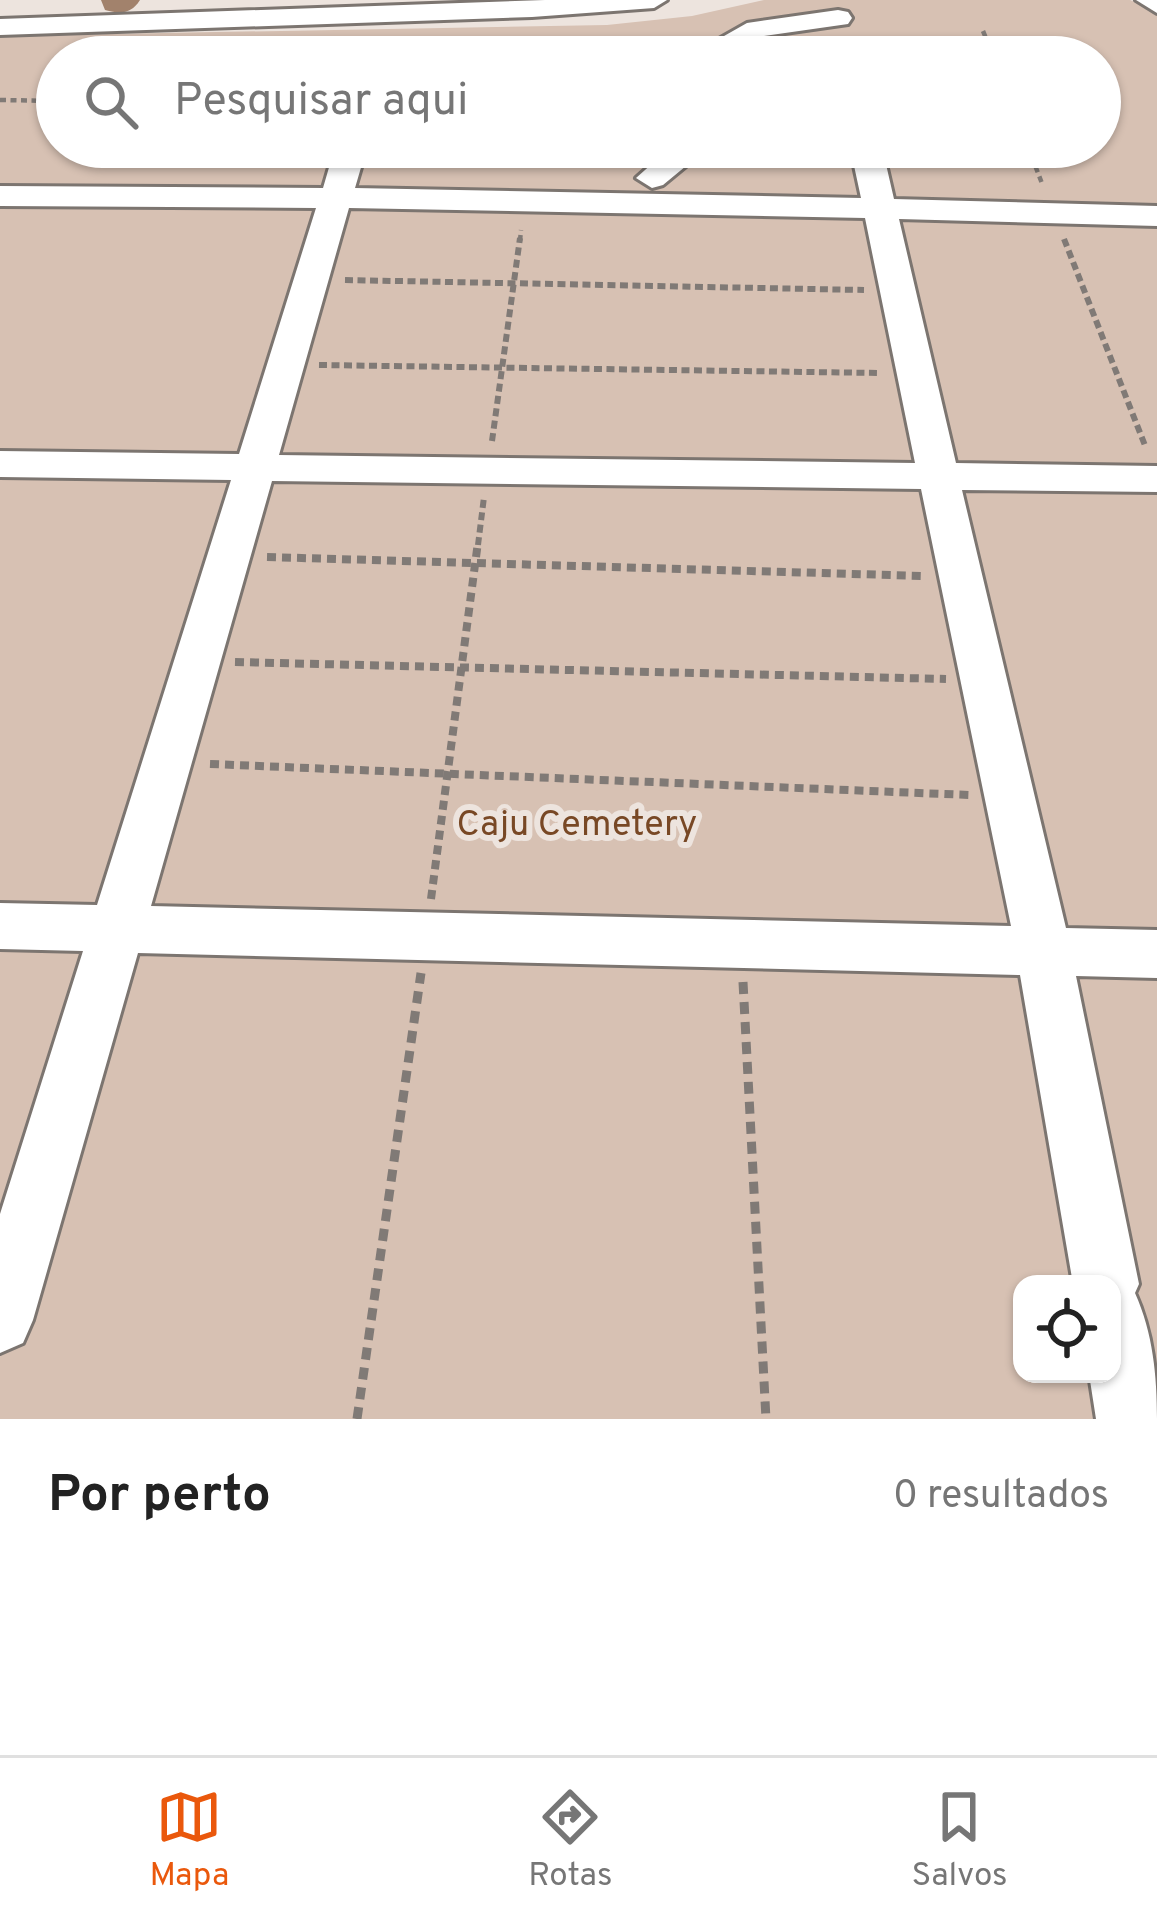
<!DOCTYPE html>
<html lang="pt">
<head>
<meta charset="utf-8">
<style>
  body { margin:0; font-family:Overpass,sans-serif; background:#f2f2f2; color:#222 }
  .controls { position:absolute; right:36px; bottom:36px; display:grid; overflow:hidden; border-radius:24px; box-shadow:0 3px 9px #0004 }
  .controls button { width:108px; height:108px; display:grid; place-items:center; padding:0; border:0; border-bottom:3px solid #e0e0e0; background:#fff; color:#222; font:60px sans-serif }
  .list { margin:0; padding:0; list-style:none }
  h2 { display:flex; justify-content:space-between; align-items:center; height:156px; margin:0; padding:0 48px; font-size:51px }
  h2 small { font-size:39px; font-weight:400; color:#767676 }
  .icon { flex:none; width:66px; height:66px; fill:none; stroke:currentColor; stroke-width:2; stroke-linecap:round; stroke-linejoin:round }
  .map { position:relative; flex:none; width:1157px; height:1419px; overflow:hidden }
  .search { position:absolute; background:#fff; box-shadow:0 3px 9px #0004; left:36px; right:36px; top:36px; height:132px; display:flex; align-items:center; gap:30px; box-sizing:border-box; padding:0 42px; border-radius:66px; color:#767676; font-size:45px }
  .sheet { height:336px; background:#fff }
  nav { display:flex; justify-content:space-around; align-items:center; box-sizing:border-box; height:168px; border-top:3px solid #e0e0e0; background:#fff; font-size:33px; color:#767676 }
  nav a { display:grid; justify-items:center; gap:6px }
  nav .on { color:#ea580c }
  .map>svg:first-child { display:block }
  .green { fill:#d7c1b3; fill-rule:evenodd }
  .lines { fill:none; stroke-linecap:round; stroke-linejoin:round }
  .river { fill:#a2826c; fill-rule:evenodd }
  .building { fill:#5b544f }
  .minor-casing { stroke:#7c7570; stroke-width:6 }
  .path-far3 { stroke:#807a76; stroke-width:4.5; stroke-dasharray:6 4.5; stroke-linecap:butt }
  .path-far2 { stroke:#807a76; stroke-width:6; stroke-dasharray:8 4.5; stroke-linecap:butt }
  .path-far1 { stroke:#807a76; stroke-width:8; stroke-dasharray:9 6; stroke-linecap:butt }
  .path { stroke:#807a76; stroke-width:9; stroke-dasharray:12 8; stroke-linecap:butt }
  .minor { fill:#fff; fill-rule:evenodd }
  .labels { text-anchor:middle; stroke-width:12; stroke-linejoin:round; paint-order:stroke }
  .park-label { font-size:36px; fill:#784825; stroke:#ede4de }
</style>
</head>
<body>
<div class="map">
<svg width="1157" height="1419" viewBox="0 0 1157 1419">
  <rect width="100%" height="100%" fill="#ede4de"/>
  <path class="green" d="M764,0H1130L1157,12V1419H0V36L607,25L692,16ZM57,57H1100V147H615L613,154L514,147H57ZM1022,1284H1112V1374H1022Z"/>
  <g class="lines">
    <path class="river" d="M101,0H140C131,14 121,14 105,10Z"/>
  </g>
  <polygon class="building" points="535,147 615,147 614,154 535,151"/>
  <g class="lines">
    <defs>
      <g id="minor">
        <polygon points="545,0 667,0 654,8 532,17 0,35 0,19"/>
        <polygon points="1136,0 1157,0 1157,13"/>
        <polygon points="838,10 848,12 852,18 848,24 764,36 723,57 687,57 747,23"/>
        <path d="M335,147H367L355,188L861,198L850,147H882L894,199L1157,206V226L899,219L956,463L1157,466V492L962,490L1066,928L1157,930V978L1076,976L1139,1284L1135,1293C1153,1333 1157,1376 1157,1419H1096L1089,1374H1112V1284H1073L1020,975L138,953L33,1320L23,1343L0,1353V1214L83,951L0,949V903L97,905L231,480L0,477V451L239,454L316,208L0,206V186L323,188ZM349,208L865,218L915,463L279,455ZM272,481L921,489L1011,926L151,906Z"/>
        <polygon points="654,147 686,147 686,166 663,185 652,188 636,178 654,162"/>
      </g>
    </defs>
    <use href="#minor" class="minor-casing"/>
    <g class="path-far3">
      <polyline points="983,31 994,57"/>
      <polyline points="0,100 57,101"/>
      <polyline points="1028,147 1043,186"/>
      <polyline points="520,241 521,230"/>
    </g>
    <g class="path-far2">
      <polyline points="1064,239 1146,448"/>
      <polyline points="345,280 864,290"/>
      <polyline points="319,365 880,373"/>
      <polyline points="492,441 520,238"/>
      <polyline points="478,545 484,497"/>
    </g>
    <g class="path-far1">
      <polyline points="267,557 924,576"/>
      <polyline points="235,662 946,679"/>
      <polyline points="210,764 969,795"/>
      <polyline points="431,899 478,542"/>
    </g>
    <g class="path">
      <polyline points="743,982 766,1419"/>
      <polyline points="357,1419 421,973"/>
    </g>
    <use href="#minor" class="minor"/>
  </g>
  <g class="labels">
    <g class="park-label">
      <text x="577" y="835">Caju Cemetery</text>
    </g>
  </g>
</svg>
<div class="controls">
<button><svg class="icon" aria-label="locate" viewBox="0 0 24 24"><circle cx="12" cy="12" r="6"/><path d="M12 2v4M12 18v4M2 12h4M18 12h4"/></svg></button>
</div>
<div class="search"><svg class="icon" aria-label="search" viewBox="0 0 24 24"><circle cx="10" cy="10" r="6"/><path d="M15 15l6 6"/></svg>Pesquisar aqui</div>
</div>
<section class="sheet">
<h2>Por perto<small>0 resultados</small></h2>
<ul class="list">
</ul>
</section>
<nav>
<a class="on"><svg class="icon" aria-label="map" viewBox="0 0 24 24"><path d="M3 6l6-2 6 2 6-2v14l-6 2-6-2-6 2zM9 4v14M15 6v14"/></svg>Mapa</a>
<a><svg class="icon" aria-label="directions" viewBox="0 0 24 24"><path d="M12 3l9 9-9 9-9-9zM9 14v-3h6M13 9l2 2-2 2"/></svg>Rotas</a>
<a><svg class="icon" aria-label="saved" viewBox="0 0 24 24"><path d="M7 4h10v16l-5-4-5 4z"/></svg>Salvos</a>
</nav>
</body>
</html>
